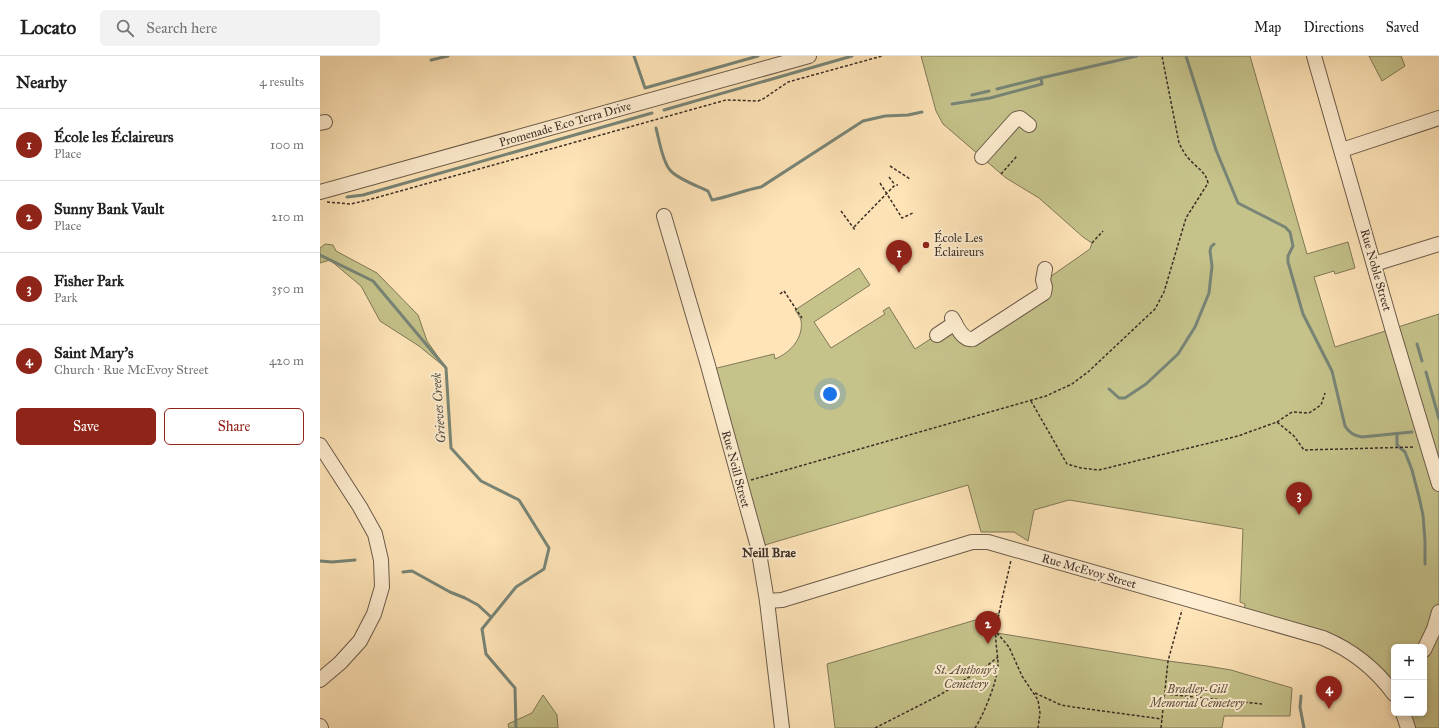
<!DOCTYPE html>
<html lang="en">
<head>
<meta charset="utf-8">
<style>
  body { margin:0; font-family:"IM FELL Great Primer",serif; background:#f2f2f2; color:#222 }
  .controls { position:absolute; right:12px; bottom:12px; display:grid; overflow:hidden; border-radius:6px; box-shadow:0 2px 6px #0003 }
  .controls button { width:36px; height:36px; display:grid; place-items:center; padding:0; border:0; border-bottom:1px solid #e0e0e0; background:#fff; color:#222; font:20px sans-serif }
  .you { position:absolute; left:510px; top:338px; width:14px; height:14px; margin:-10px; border:3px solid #fff; border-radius:50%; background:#1a73e8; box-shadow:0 0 0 6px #1a73e833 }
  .badge { display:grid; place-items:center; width:26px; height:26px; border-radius:50%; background:#8f2418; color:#fff; font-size:13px; font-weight:700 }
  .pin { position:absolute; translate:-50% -33px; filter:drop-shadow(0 1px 2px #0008) }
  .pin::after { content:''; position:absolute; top:21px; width:14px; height:12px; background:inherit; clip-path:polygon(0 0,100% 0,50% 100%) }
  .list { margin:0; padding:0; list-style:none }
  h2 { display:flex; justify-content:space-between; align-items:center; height:52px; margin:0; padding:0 16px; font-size:17px }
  h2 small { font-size:13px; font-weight:400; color:#767676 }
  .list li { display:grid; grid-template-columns:26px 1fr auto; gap:12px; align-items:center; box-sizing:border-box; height:72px; padding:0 16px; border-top:1px solid #e0e0e0 }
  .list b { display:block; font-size:15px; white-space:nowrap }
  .list p { margin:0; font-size:13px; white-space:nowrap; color:#767676 }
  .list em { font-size:13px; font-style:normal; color:#767676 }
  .actions { display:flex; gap:8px; padding:12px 16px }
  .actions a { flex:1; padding:9px 0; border:1px solid #8f2418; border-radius:6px; text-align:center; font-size:14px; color:#8f2418 }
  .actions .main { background:#8f2418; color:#fff }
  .icon { flex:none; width:22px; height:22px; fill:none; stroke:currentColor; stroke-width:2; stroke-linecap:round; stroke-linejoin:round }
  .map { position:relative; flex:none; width:1119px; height:672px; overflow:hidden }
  header { display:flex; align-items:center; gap:24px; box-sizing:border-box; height:56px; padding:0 20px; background:#fff; border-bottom:1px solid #e0e0e0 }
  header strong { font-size:19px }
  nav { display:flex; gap:22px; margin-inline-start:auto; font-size:14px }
  .search { width:280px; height:36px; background:#f2f2f2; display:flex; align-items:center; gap:10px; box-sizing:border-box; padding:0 14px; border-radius:6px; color:#767676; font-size:15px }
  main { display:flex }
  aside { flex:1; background:#fff }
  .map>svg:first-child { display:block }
  .green { fill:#c5c28a; stroke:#807858 }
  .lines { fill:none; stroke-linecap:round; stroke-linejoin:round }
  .stream { stroke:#788577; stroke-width:3 }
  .minor-casing { stroke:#6c5c4b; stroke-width:16 }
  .path { stroke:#3c2e27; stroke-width:1.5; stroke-dasharray:3 2; stroke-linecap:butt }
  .minor { stroke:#feedd0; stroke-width:14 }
  .poi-dot { fill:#8f2418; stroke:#feedd0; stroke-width:1.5 }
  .labels { text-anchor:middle; stroke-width:4; stroke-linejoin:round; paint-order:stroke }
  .street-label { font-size:12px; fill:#3c2e27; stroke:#feedd0 }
  .poi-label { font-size:12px; fill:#3c2e27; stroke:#feedd0; text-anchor:start }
  .park-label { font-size:12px; font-style:italic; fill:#5e5340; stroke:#feedd0 }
  .water-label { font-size:13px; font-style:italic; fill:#555248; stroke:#feedd0 }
  .neighbourhood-label { font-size:13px; font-weight:bold; fill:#3c2e27; stroke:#feedd0 }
</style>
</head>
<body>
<header>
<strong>Locato</strong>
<div class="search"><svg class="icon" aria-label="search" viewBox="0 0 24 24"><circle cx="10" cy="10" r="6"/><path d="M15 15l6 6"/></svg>Search here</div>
<nav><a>Map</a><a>Directions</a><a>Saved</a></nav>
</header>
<main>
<aside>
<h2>Nearby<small>4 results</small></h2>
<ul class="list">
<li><span class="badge">1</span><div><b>École les Éclaireurs</b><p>Place</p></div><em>100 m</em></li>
<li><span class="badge">2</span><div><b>Sunny Bank Vault</b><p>Place</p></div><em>210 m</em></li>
<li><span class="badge">3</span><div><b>Fisher Park</b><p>Park</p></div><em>350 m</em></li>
<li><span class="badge">4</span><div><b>Saint Mary's</b><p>Church · Rue McEvoy Street</p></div><em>420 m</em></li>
</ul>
<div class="actions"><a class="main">Save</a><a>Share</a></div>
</aside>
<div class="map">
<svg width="1119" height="672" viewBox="0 0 1119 672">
  <rect width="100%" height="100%" fill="#fee4b7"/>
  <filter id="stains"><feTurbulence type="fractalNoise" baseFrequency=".005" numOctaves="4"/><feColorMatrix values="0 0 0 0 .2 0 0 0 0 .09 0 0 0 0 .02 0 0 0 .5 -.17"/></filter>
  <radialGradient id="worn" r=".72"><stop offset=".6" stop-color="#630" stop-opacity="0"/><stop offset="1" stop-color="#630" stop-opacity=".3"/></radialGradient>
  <g class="green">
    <path d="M601,0H930L987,198L1028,186L1035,212L1015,218L1014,215L994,221L1015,291L1119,258V672H1088L1083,657H1104V591H1074V638L1035,599L924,559L925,548L920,546L923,473L749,444L714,454L708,485L694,476H661L648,429L438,491L389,314L454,298L455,303C470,297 484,282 481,264C480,261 477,257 475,254L539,212L550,229L494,266L511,292L565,258L563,255L569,251L595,293L635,267L646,283L719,241L727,223L770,193L772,187L763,181L719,142L686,122L623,68L616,55Z"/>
    <polygon points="1049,0 1081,0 1085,10 1062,25"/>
    <polygon points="5,188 13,189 16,195 57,217 98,259 107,285 126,312 99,290 60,265 41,230 10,204 0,207 0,192"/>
    <polygon points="679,557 677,577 848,605 887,610 911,614 972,632 970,660 904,660 902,672 515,672 507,608"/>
    <polygon points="223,639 237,659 238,672 189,672 188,668 212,657"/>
  </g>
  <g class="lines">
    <g class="stream">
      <polyline points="314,0 325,32 438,0"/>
      <path d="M866,0L896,94L918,147L965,171L970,176L973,190L968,200V206L983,258L1012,315L1025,370C1029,377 1034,380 1042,381L1092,376"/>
      <polyline points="111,4 128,0"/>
      <polyline points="677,33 721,22"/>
      <polyline points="652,39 669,35"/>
      <polyline points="632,48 670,42 722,28 721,22 817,0"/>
      <polyline points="344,54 532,0"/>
      <path d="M336,72C339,83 342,105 350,114C357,123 378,130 388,135L392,144C409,141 424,134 441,131L543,65L565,60L588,59L602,56"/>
      <polyline points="27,141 43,139 332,57"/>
      <polyline points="0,199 53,225 126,312 131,392 161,425 199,444 229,492 224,513 196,531 162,573 166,598 195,632 196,672"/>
      <polyline points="1097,288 1102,305"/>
      <polyline points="1106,316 1119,363"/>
      <polyline points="789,333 799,342 805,342 826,328 858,298 875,271 889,237 892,210 890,195 891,191 894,188"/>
      <polyline points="1077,378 1077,389 1085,396 1092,414 1099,441 1103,459 1105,485 1105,508"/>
      <polyline points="0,505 12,506 35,504"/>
      <polyline points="83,516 92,515 130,536 145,542 158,549 171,561"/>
      <polyline points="981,640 980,651 984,672"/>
    </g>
    <defs>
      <g id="minor">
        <polyline points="994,0 1072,272 1119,428"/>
        <polyline points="0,67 5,66"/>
        <polyline points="1022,94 1119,62"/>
        <polyline points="662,101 696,63 700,62 709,69"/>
        <polyline points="0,136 489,0"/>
        <polyline points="344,160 387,306 438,491 447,545 462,672"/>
        <polyline points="1054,208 1119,188"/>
        <path d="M632,262C637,270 642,285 653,283L724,237L725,231L723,224L725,213"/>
        <polyline points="617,279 635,267"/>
        <polyline points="0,389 40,451 55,478 61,504 62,531 54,558 40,585 20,607 0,624"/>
        <path d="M447,545L462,544L652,486H668L1003,582C1032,594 1055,612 1074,638"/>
        <polyline points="1104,594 1114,573 1119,556"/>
        <polyline points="1083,657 1088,672"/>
        <polyline points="0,670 1,672"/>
      </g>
    </defs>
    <use href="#minor" class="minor-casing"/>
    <g class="path">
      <polyline points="570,110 590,123"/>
      <polyline points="681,118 697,100"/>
      <polyline points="569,121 575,129"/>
      <polyline points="560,127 582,162 593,157"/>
      <polyline points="7,146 31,148 48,144 406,44 438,45 443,43 468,26 562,0"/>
      <polyline points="521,155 535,174"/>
      <polyline points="534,171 575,129 578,129"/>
      <polyline points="772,187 783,175"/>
      <polyline points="460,238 464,235 482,262"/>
      <polyline points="711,345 747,408 761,412 779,414 918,380 957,366 974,380 984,394 1095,391"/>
      <polyline points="957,366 972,356 989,357 1001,349 1005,337"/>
      <path d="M431,424L726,340L752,328L768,316L835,253L844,236L866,162L888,127C886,116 877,112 870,104C865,99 862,93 859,87L842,0"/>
      <polyline points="677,577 689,591 702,620 718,644 720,657 718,672"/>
      <polyline points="715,637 741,649 753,651 842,663"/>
      <polyline points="845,638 942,648"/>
      <polyline points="555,672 618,640 664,612 678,601"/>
      <path d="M655,672C664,658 677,626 678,609C678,598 675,587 676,576C679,552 686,528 691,504"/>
      <polyline points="841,672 848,605 862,554"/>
    </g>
    <use href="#minor" class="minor"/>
  </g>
  <circle class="poi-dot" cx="606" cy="189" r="4"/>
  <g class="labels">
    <g class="street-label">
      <text transform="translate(245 68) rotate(-16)" y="4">Promenade Eco Terra Drive</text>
      <text transform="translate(1056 214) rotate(74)" y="4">Rue Noble Street</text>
      <text transform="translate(416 413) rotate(75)" y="4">Rue Neill Street</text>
      <text transform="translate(769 515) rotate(16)" y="4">Rue McEvoy Street</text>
    </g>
    <g class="poi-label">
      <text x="614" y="186">École Les<tspan x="614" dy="14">Éclaireurs</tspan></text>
    </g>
    <g class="park-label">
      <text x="646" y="618">St. Anthony’s<tspan x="646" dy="14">Cemetery</tspan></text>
      <text x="877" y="637">Bradley-Gill<tspan x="877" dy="14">Memorial Cemetery</tspan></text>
    </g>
    <g class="water-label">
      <text transform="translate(118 352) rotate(-94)" y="5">Grieves Creek</text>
    </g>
    <g class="neighbourhood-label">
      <text x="449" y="501">Neill Brae</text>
    </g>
  </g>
  <rect width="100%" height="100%" filter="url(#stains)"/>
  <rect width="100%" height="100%" fill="url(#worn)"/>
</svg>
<div class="controls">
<button>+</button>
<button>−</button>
</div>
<div class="you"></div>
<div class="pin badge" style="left:579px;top:217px">1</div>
<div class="pin badge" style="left:668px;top:588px">2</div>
<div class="pin badge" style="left:979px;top:459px">3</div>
<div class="pin badge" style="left:1009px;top:653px">4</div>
</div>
</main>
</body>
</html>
